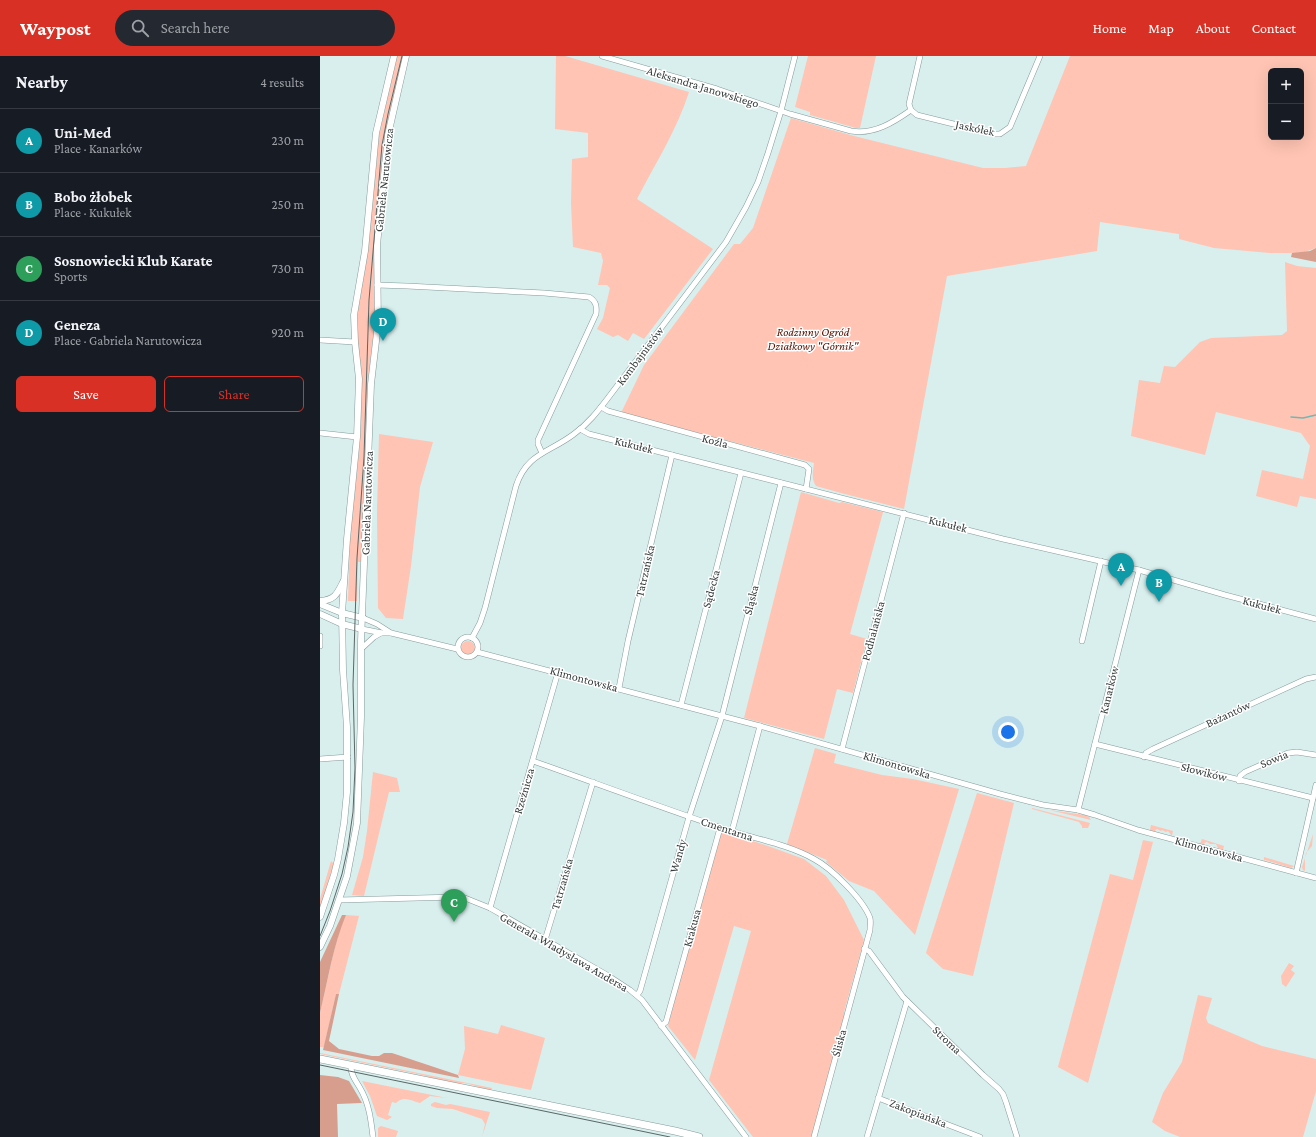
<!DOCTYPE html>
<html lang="en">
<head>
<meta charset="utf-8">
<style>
  body { margin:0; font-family:"Crimson Pro",serif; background:#242831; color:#f1f3f6 }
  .controls { position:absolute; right:12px; top:12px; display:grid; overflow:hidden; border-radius:6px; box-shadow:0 4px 16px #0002 }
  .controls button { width:36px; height:36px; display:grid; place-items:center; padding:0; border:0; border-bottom:1px solid #363941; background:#171b24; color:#f1f3f6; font:20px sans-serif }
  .you { position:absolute; left:688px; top:676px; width:14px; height:14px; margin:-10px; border:3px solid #fff; border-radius:50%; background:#1a73e8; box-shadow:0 0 0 6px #1a73e833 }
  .badge { display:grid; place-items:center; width:26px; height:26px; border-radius:50%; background:#d93025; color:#fff; font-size:13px; font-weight:700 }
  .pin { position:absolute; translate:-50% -33px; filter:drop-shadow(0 1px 2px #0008) }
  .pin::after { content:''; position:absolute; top:21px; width:14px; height:12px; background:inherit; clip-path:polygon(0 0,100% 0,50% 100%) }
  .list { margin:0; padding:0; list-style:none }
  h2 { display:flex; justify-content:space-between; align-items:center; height:52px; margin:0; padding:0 16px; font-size:17px }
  h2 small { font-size:13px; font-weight:400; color:#9ea1a6 }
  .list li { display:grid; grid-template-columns:26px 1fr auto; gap:12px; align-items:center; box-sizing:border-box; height:64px; padding:0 16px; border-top:1px solid #363941 }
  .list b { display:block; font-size:15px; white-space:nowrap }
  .list p { margin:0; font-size:13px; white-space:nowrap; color:#9ea1a6 }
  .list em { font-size:13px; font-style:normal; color:#9ea1a6 }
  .actions { display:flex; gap:8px; padding:12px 16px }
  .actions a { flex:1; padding:9px 0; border:1px solid #d93025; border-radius:6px; text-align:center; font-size:14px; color:#d93025 }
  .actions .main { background:#d93025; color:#fff }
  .icon { flex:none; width:22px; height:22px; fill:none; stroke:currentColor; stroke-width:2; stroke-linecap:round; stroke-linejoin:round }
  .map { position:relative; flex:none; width:996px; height:1081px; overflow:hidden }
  header { display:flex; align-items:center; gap:24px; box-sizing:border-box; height:56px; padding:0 20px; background:#d93025; color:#fff }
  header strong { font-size:19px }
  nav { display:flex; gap:22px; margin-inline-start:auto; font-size:14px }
  .search { width:280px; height:36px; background:#242831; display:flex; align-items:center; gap:10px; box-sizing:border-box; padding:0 14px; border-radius:22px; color:#9ea1a6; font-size:15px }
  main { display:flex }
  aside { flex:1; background:#171b24 }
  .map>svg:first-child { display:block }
  .green { fill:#ffc4b3; fill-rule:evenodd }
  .forest { fill:#d79e8e }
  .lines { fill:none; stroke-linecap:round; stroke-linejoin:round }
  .stream { stroke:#70b8b6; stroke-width:1.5 }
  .minor-casing { stroke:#869b9a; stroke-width:6 }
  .tertiary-casing { stroke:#869b9a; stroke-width:7 }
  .secondary-casing { stroke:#869b9a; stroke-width:8 }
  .minor { stroke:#fff; stroke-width:5 }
  .tertiary { stroke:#fff; stroke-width:6 }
  .secondary { stroke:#fff; stroke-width:7 }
  .tram { stroke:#5a6766; stroke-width:1 }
  .labels { text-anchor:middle; stroke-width:3; stroke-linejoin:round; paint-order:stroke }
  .street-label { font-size:12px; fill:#343d3c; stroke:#fff }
  .park-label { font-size:12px; font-style:italic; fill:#541100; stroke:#fff }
</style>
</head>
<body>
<header>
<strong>Waypost</strong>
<div class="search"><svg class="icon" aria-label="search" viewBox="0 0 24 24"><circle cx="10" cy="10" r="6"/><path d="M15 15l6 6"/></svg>Search here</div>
<nav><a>Home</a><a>Map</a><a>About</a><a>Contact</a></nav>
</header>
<main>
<aside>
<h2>Nearby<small>4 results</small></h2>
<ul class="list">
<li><span class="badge" style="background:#0f9aa8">A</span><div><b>Uni-Med</b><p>Place · Kanarków</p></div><em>230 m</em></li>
<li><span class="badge" style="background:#0f9aa8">B</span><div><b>Bobo żłobek</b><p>Place · Kukułek</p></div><em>250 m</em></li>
<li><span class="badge" style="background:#2e9e5b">C</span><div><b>Sosnowiecki Klub Karate</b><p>Sports</p></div><em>730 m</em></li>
<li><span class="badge" style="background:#0f9aa8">D</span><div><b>Geneza</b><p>Place · Gabriela Narutowicza</p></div><em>920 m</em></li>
</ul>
<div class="actions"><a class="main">Save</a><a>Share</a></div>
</aside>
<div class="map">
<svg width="996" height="1081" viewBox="0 0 996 1081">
  <rect width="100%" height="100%" fill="#d8efee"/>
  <g class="green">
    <polygon points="77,0 83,0 70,56 63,90 54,196 56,257 48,323 46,355 42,506 38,506 37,545 28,545 30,482 40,386 42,330 38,288 38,255 48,191 59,80"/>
    <path d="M236,0H245L369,36C357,74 335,108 317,143L393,193L324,283L313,277L308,285L298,279L293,281L277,273L283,262L290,232L287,229H278L283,205L281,197L253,191L251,147L252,103L268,101V77L235,73Z"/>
    <polygon points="488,0 556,0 540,72 536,72 490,59 490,56 475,51"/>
    <path d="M750,0H996V192L982,197H950L894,192L859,183V178L780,166L777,195L627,220L584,453L521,437L496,430C491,422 493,416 494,407L301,357L324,309L414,188H420L433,172L471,62L534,80L663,112H685L706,110ZM951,15H981V81H951Z"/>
    <polygon points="965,206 977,210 996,212 996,443 980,440 977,451 936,440 942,414 983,423 990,390 981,377 896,356 885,399 811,380 819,324 840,327 844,310 855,311 880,286 891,282 962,279 967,275"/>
    <polygon points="59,378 113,386 100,431 91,510 83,563 66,562 58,552 57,457"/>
    <polygon points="481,436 519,447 522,446 563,456 530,578 547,583 533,637 517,633 504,683 424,662"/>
    <circle cx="148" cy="592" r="7"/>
    <polygon points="495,692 516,698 514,707 562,719 593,723 639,733 595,879 554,835 529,825 506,806 507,804 467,788"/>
    <polygon points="53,716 77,722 80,736 69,736 44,840 32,839 43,801 47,775"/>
    <polygon points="657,737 694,747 653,920 623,913 606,897"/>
    <polygon points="712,752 770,767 768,772 762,772 762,770 759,766 712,753"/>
    <polygon points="729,754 765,759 769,761 771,764"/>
    <polygon points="831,769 853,775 852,780 848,775 846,776 842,774 841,775 837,773 835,774 836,776 830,774"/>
    <polygon points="402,775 448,790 484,803 506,820 524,844 544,884 524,956 525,961 492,1081 433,1081 389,1024 431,875 414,870 375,1004 348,970 373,873"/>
    <polygon points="993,778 992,790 986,797 985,802 985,815 983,814 982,811"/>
    <polygon points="882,783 904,790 903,794 898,792 896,788 890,788 887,786 884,787 885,789 880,788"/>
    <polygon points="823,784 833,786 768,1027 738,1011 790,818 813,824"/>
    <polygon points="944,801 974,810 971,812 945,804 944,805"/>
    <polygon points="11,805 13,807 13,810 0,853 0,843"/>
    <polygon points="26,859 39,860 19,938 16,938 4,991 0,991 0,957 13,899 20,873"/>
    <polygon points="969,907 974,910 971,914 975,917 966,931 962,928 961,920"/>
    <polygon points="878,939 892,942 886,962 888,967 942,990 996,1003 996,1035 983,1081 860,1081 845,1075 832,1066 843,1037 862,1006"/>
    <polygon points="181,969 225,982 211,1034 138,1019 145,993 144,970 178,978"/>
    <path d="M0,997L172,1032L171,1034C159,1033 147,1024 134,1028L102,1019L0,998Z"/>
    <path d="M42,1025L127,1042L110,1040L100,1047C92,1045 83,1039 76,1047L72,1046L68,1059L72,1061L67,1064L57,1060L50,1040Z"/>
    <polygon points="115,1046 126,1049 130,1048 170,1056 162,1081 165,1068 162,1063 133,1053 117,1052 111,1050 111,1048"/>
    <polygon points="61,1070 78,1075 76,1081 58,1081 58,1072"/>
  </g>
  <g class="forest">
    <polygon points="996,192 996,206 971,201 972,197 990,195"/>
    <path d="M22,859H26C13,890 8,924 0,957V906Z"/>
    <polygon points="16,938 19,938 9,985 19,993 52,1000 59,1000 64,997 72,997 138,1019 139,1022 3,994"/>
    <polygon points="0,1019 18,1021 29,1025 42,1047 17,1048 18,1081 0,1081"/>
  </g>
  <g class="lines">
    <polyline class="stream" points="971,361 983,362 996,359"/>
    <defs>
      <g id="minor">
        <path d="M282,0L397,33L470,58L531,75C554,79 574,66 591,54L589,48L600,0"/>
        <polyline points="591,54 597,59 674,78 680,78 690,71 720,0"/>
        <path d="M57,229L87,230L224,237L269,241C276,245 277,250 276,258L218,384V388L222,397"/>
        <polyline points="0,284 35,286"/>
        <polyline points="281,351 288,355 485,409 489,413 486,433"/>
        <polyline points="260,373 269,378 683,483 819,514 905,539 996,563"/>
        <polyline points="0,377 37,381"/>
        <polyline points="43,562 57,568 71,577 137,593"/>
        <polyline points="42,573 62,577 70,577"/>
        <polyline points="0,580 0,590"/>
        <circle cx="148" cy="591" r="10"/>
        <path d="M152,582L160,567L165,552L196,430C207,397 229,397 254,378C268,368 278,355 288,342L406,186L426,151L438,126L448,97L461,55L475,0"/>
        <polyline points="762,585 781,505"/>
        <polyline points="41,593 54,581 61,577"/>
        <polyline points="157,596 440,670 680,738 723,749 758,754 775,759 818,774 996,822"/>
        <polyline points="299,632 308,585 352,399"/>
        <polyline points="361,649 421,417"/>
        <polyline points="775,688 993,742"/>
        <polyline points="522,693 584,457"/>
        <polyline points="824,701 826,697 833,693 986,623 996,621"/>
        <polyline points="0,703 28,701"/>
        <path d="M213,705C275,727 337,750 399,771C430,782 465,787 494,803C511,812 543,843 550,862C551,866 550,870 550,874L494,1081"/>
        <polyline points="919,725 920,720 925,716 968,697 977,696 996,699"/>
        <polyline points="758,754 819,514"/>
        <polyline points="412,775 440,670"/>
        <polyline points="976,817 996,729"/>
        <polyline points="19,844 137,841 145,842 170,852 287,919 310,934 322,944 426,1081"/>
        <polyline points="170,852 238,616"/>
        <polyline points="225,884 273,726"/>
        <polyline points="544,893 549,895 583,941 663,1019 679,1033 683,1038 686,1046 697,1081"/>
        <polyline points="317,939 320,935 369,761 402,660 461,427"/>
        <polyline points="341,970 346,966 400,772"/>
        <path d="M31,1009C30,1018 36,1025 40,1032C49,1047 51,1064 53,1081"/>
        <polyline points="558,1042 660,1081"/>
        <polyline points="547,1081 587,945"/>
      </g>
      <g id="tertiary">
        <path d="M0,545C15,544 17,538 23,526"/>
        <polyline points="0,548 22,557 43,562"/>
        <polyline points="0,558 22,568 42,573"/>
        <polyline points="0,861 14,819 18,803 24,767 27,736 27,671 23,614 22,557 27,483 37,381 39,323 35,286 34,259 45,195 56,77 74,0"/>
        <polyline points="0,891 10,870 27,820 37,767 41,661 41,585 51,328 58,268 57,189 68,79 86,0"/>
      </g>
      <polyline id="secondary" points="0,1003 355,1075 379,1081"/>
    </defs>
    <use href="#minor" class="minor-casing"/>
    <use href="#tertiary" class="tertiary-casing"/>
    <use href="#secondary" class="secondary-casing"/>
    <use href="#minor" class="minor"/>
    <use href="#tertiary" class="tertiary"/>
    <use href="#secondary" class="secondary"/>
    <g class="tram">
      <polyline points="0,880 10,855 22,818 28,791 33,756 35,712 33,629 37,502 44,401 49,244 62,89 68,58 82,0"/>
      <polyline points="0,1009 350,1081"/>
    </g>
  </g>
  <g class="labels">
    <g class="street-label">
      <text transform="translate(383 31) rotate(17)" y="4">Aleksandra Janowskiego</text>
      <text transform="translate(655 72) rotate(12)" y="4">Jaskółek</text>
      <text transform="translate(64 124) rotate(-84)" y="4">Gabriela Narutowicza</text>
      <text transform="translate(320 300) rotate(-53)" y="4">Kombajnistów</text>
      <text transform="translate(395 385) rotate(15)" y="4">Koźla</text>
      <text transform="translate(314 389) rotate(14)" y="4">Kukułek</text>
      <text transform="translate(47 447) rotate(-88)" y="4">Gabriela Narutowicza</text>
      <text transform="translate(628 468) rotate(14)" y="4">Kukułek</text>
      <text transform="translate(325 515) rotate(-77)" y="4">Tatrzańska</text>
      <text transform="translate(391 533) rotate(-75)" y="4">Sądecka</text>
      <text transform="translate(431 544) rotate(-76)" y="4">Śląska</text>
      <text transform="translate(942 549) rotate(15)" y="4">Kukułek</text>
      <text transform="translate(553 575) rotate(-75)" y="4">Podhalańska</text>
      <text transform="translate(264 623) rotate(15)" y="4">Klimontowska</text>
      <text transform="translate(789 634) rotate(-76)" y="4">Kanarków</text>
      <text transform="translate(908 658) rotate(-25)" y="4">Bażantów</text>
      <text transform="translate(954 703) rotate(-22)" y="4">Sowia</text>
      <text transform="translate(577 709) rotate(17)" y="4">Klimontowska</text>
      <text transform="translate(884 716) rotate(14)" y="4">Słowików</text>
      <text transform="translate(204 735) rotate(-74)" y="4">Rzeźnicza</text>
      <text transform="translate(407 773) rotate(18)" y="4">Cmentarna</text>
      <text transform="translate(889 793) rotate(15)" y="4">Klimontowska</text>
      <text transform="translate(358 800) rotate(-74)" y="4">Wandy</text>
      <text transform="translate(242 828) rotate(-74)" y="4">Tatrzańska</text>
      <text transform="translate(372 872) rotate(-75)" y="4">Krakusa</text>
      <text transform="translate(244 896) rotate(30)" y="4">Generała Władysława Andersa</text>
      <text transform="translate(627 984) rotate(44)" y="4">Stroma</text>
      <text transform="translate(519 987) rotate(-75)" y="4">Śliska</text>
      <text transform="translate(598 1057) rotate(21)" y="4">Zakopiańska</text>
    </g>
    <g class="park-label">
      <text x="493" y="280">Rodzinny Ogród<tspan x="493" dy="14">Działkowy "Górnik"</tspan></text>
    </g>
  </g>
</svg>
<div class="controls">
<button>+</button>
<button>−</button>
</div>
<div class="you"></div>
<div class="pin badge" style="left:801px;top:530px;background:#0f9aa8">A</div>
<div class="pin badge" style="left:839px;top:546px;background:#0f9aa8">B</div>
<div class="pin badge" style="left:134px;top:866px;background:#2e9e5b">C</div>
<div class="pin badge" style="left:63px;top:285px;background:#0f9aa8">D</div>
</div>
</main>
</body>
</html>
